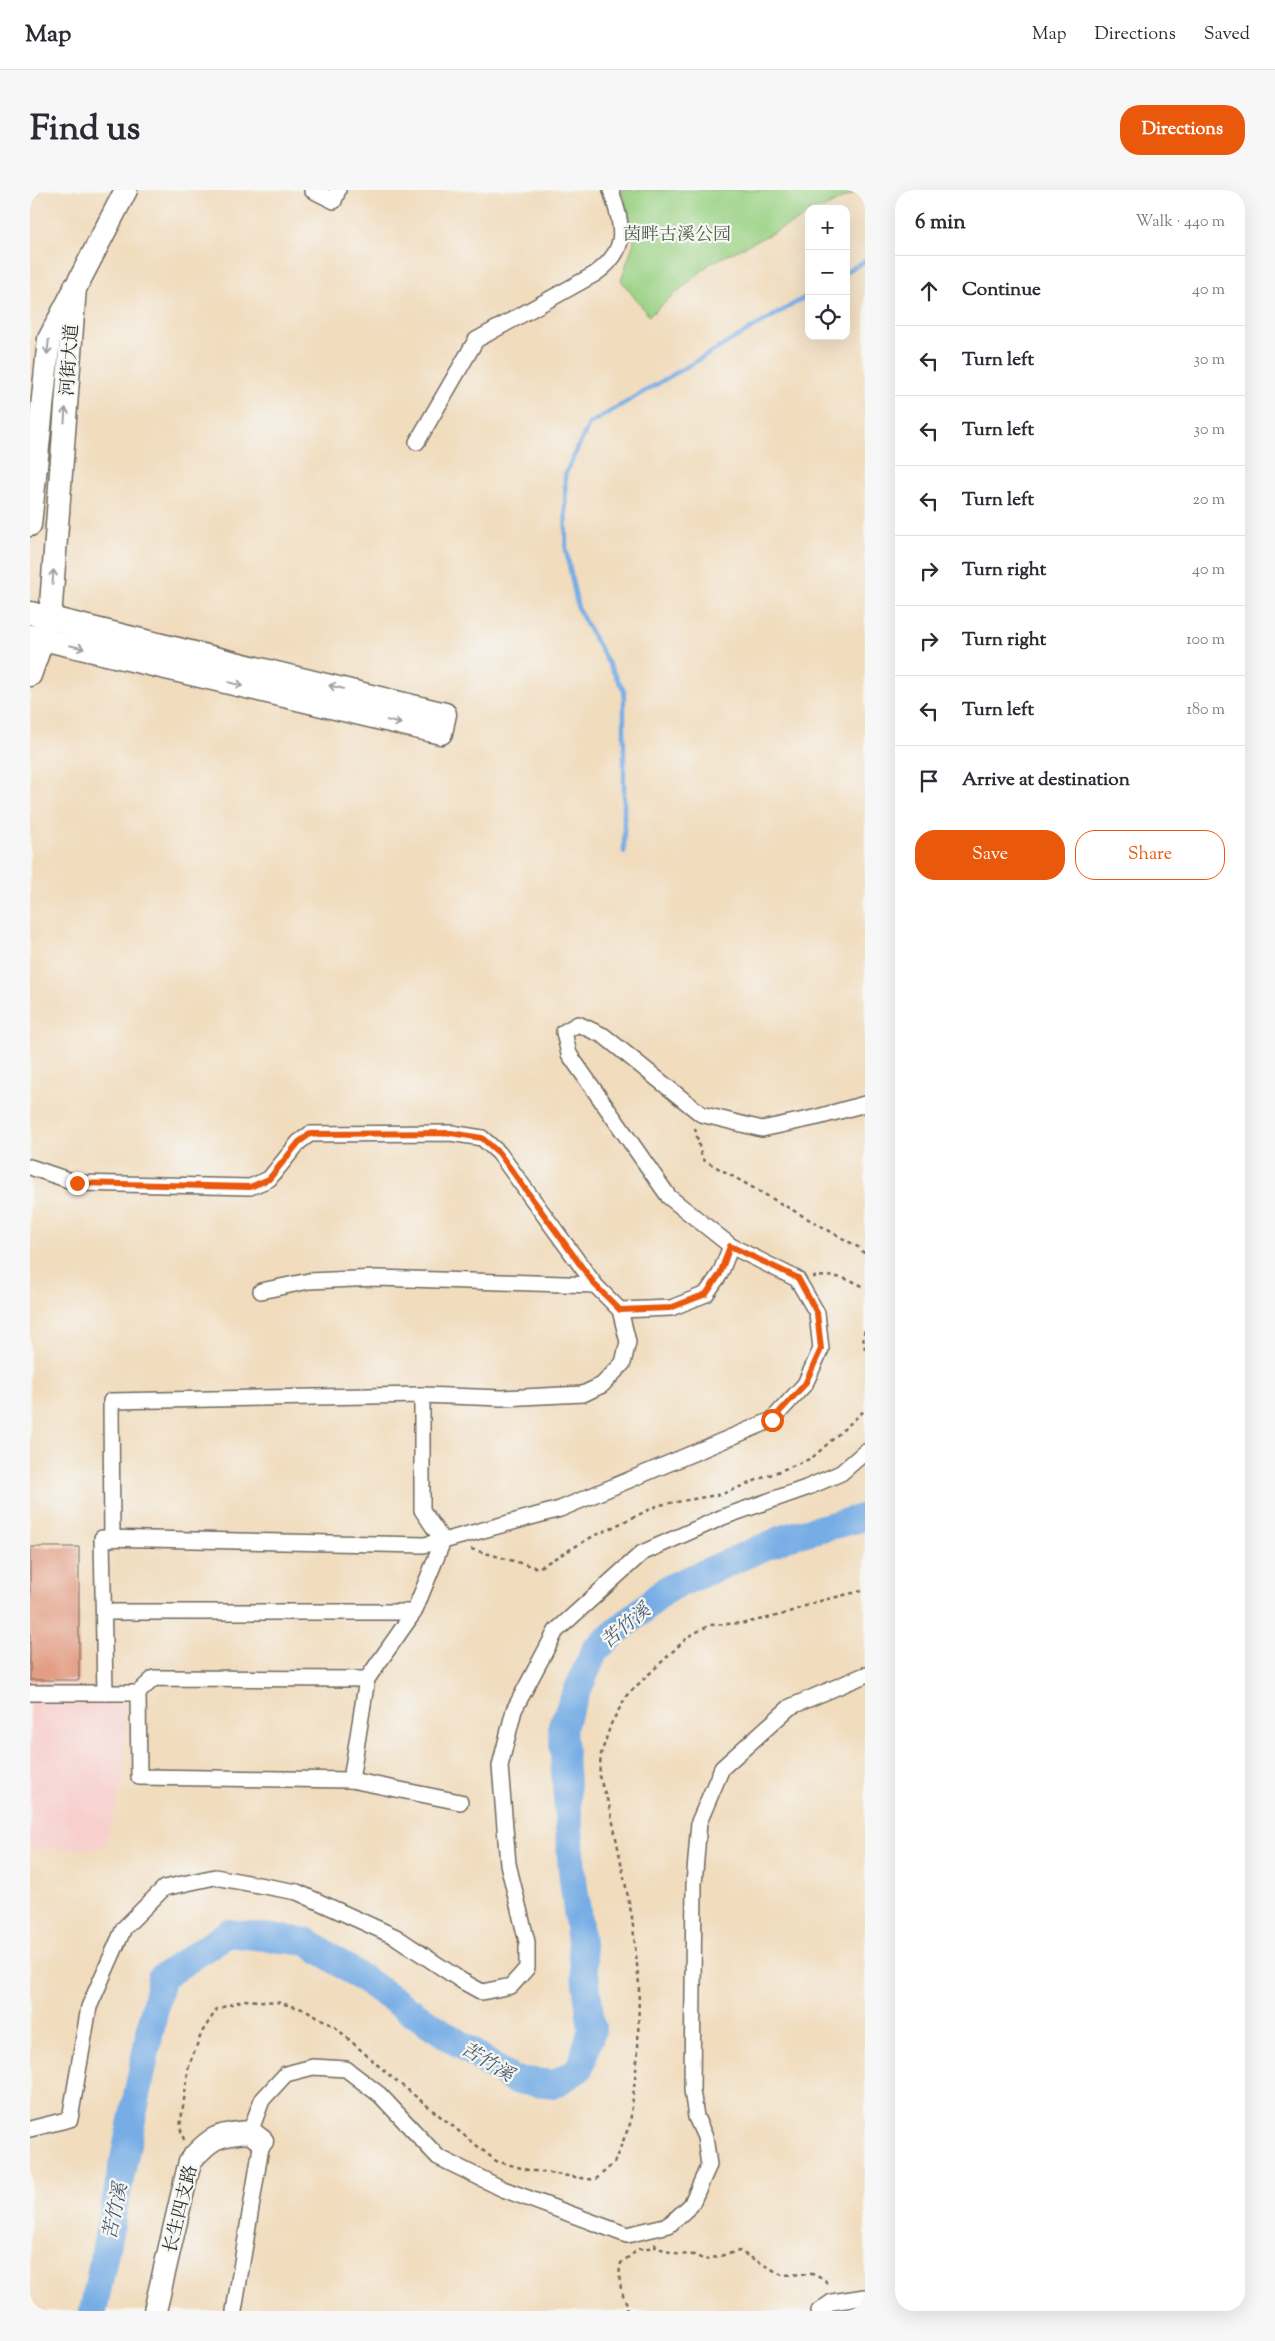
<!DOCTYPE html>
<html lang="en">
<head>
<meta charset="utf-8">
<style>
  body { margin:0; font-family:"Sorts Mill Goudy","Noto Serif SC",serif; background:#f7f7f7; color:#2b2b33 }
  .controls { position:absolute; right:15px; top:15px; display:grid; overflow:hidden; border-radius:10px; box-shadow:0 5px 20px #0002 }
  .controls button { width:45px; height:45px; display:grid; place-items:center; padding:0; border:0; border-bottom:1px solid #e1e1e2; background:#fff; color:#2b2b33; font:25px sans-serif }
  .stop { position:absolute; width:15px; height:15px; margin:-11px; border:4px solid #ea580c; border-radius:50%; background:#fff }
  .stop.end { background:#ea580c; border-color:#fff; box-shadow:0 1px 5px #0008 }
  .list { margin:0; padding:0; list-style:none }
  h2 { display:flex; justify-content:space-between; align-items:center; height:65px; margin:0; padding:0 20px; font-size:21px }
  h2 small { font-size:16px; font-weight:400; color:#7c7c81 }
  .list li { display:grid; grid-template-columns:32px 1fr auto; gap:15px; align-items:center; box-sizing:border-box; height:70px; padding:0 20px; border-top:1px solid #e1e1e2 }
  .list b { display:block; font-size:19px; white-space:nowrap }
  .list em { font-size:16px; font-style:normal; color:#7c7c81 }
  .actions { display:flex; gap:10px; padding:15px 20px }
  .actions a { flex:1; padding:11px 0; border:1px solid #ea580c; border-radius:20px; text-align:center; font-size:18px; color:#ea580c }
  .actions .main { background:#ea580c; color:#fff }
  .icon { flex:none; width:28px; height:28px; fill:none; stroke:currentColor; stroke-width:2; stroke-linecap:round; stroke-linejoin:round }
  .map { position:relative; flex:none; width:835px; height:2121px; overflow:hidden; border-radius:20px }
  header { display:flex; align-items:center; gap:30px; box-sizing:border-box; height:70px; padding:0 25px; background:#fff; border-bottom:1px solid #e1e1e2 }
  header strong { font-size:24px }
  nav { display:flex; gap:28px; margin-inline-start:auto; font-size:18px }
  .intro { display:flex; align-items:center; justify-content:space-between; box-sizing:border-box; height:120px; padding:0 30px }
  h1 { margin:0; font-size:35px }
  .button { padding:12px 22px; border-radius:20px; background:#ea580c; color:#fff; font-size:18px; font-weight:700 }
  main { display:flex; gap:30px; padding:0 30px }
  aside { flex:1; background:#fff; border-radius:20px; box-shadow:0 5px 20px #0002 }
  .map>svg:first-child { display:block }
  .built { fill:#f7d0ce }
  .green { fill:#9ad284; stroke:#627e58 }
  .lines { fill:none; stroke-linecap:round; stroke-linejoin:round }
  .stream { stroke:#77ade5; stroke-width:4.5 }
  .river { stroke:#77ade5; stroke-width:28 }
  .building { fill:#e39e85 }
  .street-casing { stroke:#70695e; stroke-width:18 }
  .secondary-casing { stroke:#70695e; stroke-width:25 }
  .path { stroke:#70695e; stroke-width:2.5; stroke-dasharray:4 4; stroke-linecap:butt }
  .street { stroke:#fff; stroke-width:15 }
  .secondary { stroke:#fff; stroke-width:22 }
  .oneway { stroke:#a0a0a0 }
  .route { stroke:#ea580c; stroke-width:6 }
  .labels { text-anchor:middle; stroke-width:4.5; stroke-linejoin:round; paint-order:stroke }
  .park-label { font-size:18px; fill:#4c5d46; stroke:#f6f6f2 }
  .street-label { font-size:18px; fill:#2b2b2b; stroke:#f6f6f2 }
  .water-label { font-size:19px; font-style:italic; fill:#46586c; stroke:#f6f6f2 }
</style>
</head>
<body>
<header>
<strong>Map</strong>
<nav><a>Map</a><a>Directions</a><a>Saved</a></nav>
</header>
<div class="intro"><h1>Find us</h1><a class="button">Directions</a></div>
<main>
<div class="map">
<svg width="835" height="2121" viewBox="0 0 835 2121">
  <rect width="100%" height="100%" fill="#f6f6f2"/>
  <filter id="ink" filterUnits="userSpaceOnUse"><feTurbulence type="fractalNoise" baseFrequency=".02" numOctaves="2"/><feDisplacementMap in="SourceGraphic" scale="10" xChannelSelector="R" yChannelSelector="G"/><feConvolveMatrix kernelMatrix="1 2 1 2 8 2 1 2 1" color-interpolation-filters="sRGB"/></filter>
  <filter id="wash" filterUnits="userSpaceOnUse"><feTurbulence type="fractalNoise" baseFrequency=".0096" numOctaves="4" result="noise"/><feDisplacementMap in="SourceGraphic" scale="20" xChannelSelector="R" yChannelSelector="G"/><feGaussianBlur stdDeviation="1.12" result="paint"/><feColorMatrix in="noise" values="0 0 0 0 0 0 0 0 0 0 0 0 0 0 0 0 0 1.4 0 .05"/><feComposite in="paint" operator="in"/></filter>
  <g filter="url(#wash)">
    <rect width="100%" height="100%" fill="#f1dcbd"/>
    <polygon class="built" points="0,1357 49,1357 50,1507 94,1508 94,1587 74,1658 0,1659"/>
    <polygon class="green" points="590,0 830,0 792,19 779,19 779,25 681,73 619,126 591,90 604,52 594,7"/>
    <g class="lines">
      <g class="stream">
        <polyline points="816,82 835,71"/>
        <polyline points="594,662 594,501 548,419 536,360 535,285 559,234 779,105"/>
      </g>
      <polyline class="river" points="63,2121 131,1788 198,1743 278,1752 483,1890 525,1894 549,1879 562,1840 542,1681 532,1536 565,1460 637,1399 757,1347 835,1327"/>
    </g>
    <g id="blocks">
      <rect class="building" x="0" y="1357" width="49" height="133"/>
    </g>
  </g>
  <g filter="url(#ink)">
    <use href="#blocks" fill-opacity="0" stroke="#70695e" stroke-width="1"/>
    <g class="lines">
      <defs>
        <g id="street">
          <polyline points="282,0 304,11 308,0"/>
          <path d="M387,252L446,150L565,84C601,58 592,37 581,0"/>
          <polyline points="0,977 47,993 220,997 239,989 269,952 280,944 421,943 452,948 469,963 565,1095 590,1120 598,1152 593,1173 572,1195 553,1204 472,1208 392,1205 81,1211 82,1349"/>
          <polyline points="231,1101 279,1091 347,1088 565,1095"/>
          <polyline points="590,1120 641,1118 676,1104 690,1084 701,1056"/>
          <polyline points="74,1422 384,1422"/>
          <polyline points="0,1503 75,1503 72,1348 394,1355 413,1351 530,1319 742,1230 775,1194 791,1159 787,1123 767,1089 701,1056 639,1007 539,864 534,842 548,834 574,846 671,924 732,939 788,927 835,914"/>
          <polyline points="75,1503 108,1503 124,1488 337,1489"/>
          <polyline points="108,1503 109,1587 321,1590 430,1612"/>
          <polyline points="321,1590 337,1489 384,1422 413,1351 392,1320 392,1205"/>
          <polyline points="0,1939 40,1929 59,1817 94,1738 134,1698 185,1687 267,1702 366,1747 432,1791 452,1802 481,1796 497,1778 497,1752 478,1674 470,1576 484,1520 526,1441 612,1363 693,1327 776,1298 811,1283 835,1262"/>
          <polyline points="220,1942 232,1910 256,1884 283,1877 316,1879 350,1905 408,1967 473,1999 597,2045 639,2035 661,2015 679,1975 675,1947 666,1927 662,1900 664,1694 669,1632 692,1578 760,1517 835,1485"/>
          <polyline points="204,2121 232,1951"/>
          <polyline points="789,2121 802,2112 835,2107"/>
        </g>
        <g id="secondary">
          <polyline points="0,335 19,149 96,0"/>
          <polyline points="0,423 415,524 411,543 0,446"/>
          <polyline points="0,485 20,428 45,97"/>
          <path d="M125,2121L160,1971C181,1947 188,1944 220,1942L232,1951"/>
        </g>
      </defs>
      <use href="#street" class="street-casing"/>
      <use href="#secondary" class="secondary-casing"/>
      <g class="path">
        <polyline points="665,938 672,969 828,1057 835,1064"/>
        <path d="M782,1087C801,1085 820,1087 835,1098"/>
        <polyline points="835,1140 833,1147 835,1159"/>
        <polyline points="441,1359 508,1378 560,1348 629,1315 692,1304 782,1268 835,1220"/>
        <polyline points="154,1950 150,1937 159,1875 172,1842 187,1819 214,1810 247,1812 276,1820 305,1837 359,1885 466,1971 498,1980 565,1990 584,1973 600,1934 608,1861 609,1794 602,1727 580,1618 569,1586 571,1564 581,1534 597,1505 659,1446 680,1435 715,1433 751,1425 786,1412 835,1400"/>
        <polyline points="625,2053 626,2057 645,2064 664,2065 675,2070 709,2061 752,2085 782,2084 795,2090 798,2097"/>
        <path d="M596,2121L598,2116C591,2103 587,2088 591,2073L609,2059L626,2057"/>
      </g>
      <use href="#street" class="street"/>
      <use href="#secondary" class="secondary"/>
    </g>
    <defs><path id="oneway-shaft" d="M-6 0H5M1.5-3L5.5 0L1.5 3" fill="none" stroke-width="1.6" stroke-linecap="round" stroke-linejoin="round" transform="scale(1.25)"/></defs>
    <g class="oneway">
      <use href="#oneway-shaft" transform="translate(18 157) rotate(96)"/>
      <use href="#oneway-shaft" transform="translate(35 225) rotate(-86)"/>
      <use href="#oneway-shaft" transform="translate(23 387) rotate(-86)"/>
      <use href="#oneway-shaft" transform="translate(47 457) rotate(13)"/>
      <use href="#oneway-shaft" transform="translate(206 494) rotate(13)"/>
      <use href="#oneway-shaft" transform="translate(306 497) rotate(-166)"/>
      <use href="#oneway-shaft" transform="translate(364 532) rotate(13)"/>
    </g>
  </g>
  <g class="lines" filter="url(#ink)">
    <polyline class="route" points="47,993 220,997 239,989 269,952 280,944 421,943 452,948 469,963 565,1095 590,1120 640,1118 676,1104 690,1084 700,1056 768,1088 787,1123 791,1159 775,1194 742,1230"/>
  </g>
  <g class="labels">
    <g class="park-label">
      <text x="647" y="50">茵畔古溪公园</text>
    </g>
    <g class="street-label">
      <text transform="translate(39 170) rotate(-86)" y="6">河街大道</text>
      <text transform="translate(150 2019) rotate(-76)" y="6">长生四支路</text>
    </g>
    <g class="water-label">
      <text transform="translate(595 1435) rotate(-40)" y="7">苦竹溪</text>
      <text transform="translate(458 1871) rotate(31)" y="7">苦竹溪</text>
      <text transform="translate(84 2021) rotate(-78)" y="7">苦竹溪</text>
    </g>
  </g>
</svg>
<div class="controls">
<button>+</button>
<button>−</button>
<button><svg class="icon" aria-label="locate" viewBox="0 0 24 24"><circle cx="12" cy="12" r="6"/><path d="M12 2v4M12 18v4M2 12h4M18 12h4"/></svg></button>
</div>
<div class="stop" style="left:742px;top:1230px"></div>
<div class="stop end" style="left:47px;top:993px"></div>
</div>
<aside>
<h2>6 min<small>Walk · 440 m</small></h2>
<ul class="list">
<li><svg class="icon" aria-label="ahead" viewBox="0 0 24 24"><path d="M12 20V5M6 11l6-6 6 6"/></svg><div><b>Continue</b></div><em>40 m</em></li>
<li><svg class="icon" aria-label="left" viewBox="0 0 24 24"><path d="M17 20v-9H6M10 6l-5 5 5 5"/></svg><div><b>Turn left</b></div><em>30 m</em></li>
<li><svg class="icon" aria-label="left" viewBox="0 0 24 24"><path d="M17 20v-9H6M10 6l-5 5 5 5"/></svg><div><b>Turn left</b></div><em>30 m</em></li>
<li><svg class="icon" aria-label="left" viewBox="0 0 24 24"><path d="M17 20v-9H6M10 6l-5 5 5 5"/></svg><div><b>Turn left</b></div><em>20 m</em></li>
<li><svg class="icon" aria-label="right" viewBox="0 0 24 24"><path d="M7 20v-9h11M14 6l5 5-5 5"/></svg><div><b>Turn right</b></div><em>40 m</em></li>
<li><svg class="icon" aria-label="right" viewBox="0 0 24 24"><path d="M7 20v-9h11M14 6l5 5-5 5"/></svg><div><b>Turn right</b></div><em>100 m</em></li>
<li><svg class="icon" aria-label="left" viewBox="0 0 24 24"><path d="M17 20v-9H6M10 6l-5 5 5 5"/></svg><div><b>Turn left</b></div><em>180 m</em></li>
<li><svg class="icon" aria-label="arrive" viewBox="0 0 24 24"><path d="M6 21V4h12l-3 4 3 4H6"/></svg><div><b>Arrive at destination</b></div></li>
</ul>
<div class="actions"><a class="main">Save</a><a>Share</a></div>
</aside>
</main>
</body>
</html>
